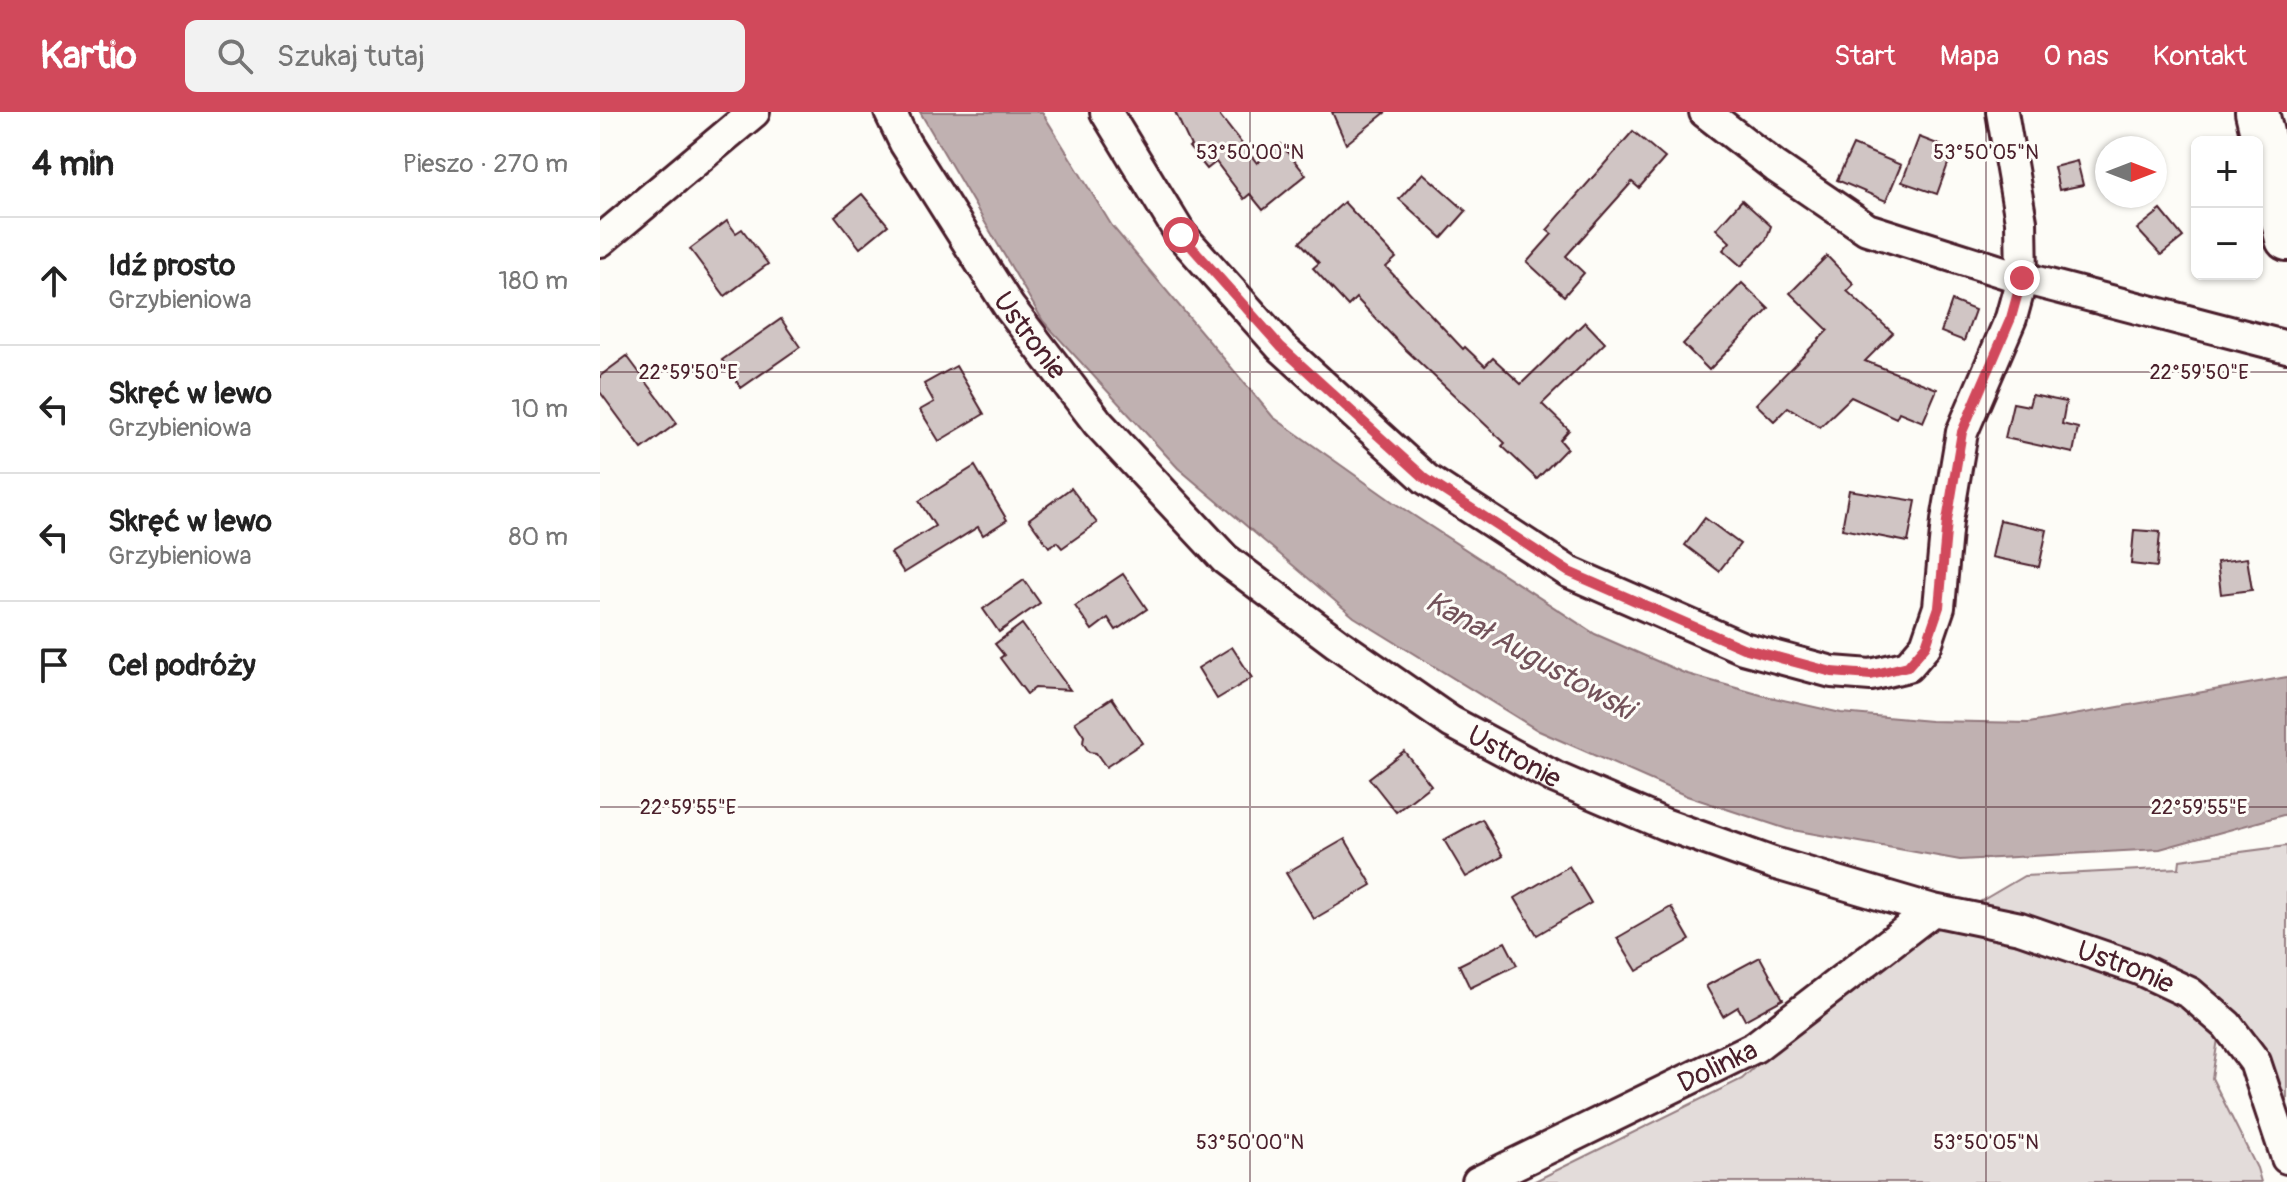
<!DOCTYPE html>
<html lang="pl">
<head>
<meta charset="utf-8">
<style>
  body { margin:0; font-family:Pangolin,sans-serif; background:#f2f2f2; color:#222 }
  .controls { position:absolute; right:24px; top:24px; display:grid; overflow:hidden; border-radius:12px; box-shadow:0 2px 6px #0004 }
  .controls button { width:72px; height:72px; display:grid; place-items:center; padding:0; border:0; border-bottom:2px solid #e0e0e0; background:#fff; color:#222; font:40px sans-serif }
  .compass { position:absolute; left:1495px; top:24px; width:72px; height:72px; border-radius:50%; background:#fff; box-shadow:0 2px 6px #0004; rotate:90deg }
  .stop { position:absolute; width:24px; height:24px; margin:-18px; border:6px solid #d1495b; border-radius:50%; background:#fff }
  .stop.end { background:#d1495b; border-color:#fff; box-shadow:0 2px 8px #0008 }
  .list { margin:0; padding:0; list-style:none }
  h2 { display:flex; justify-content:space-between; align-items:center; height:104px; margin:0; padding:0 32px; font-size:34px }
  h2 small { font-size:26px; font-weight:400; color:#767676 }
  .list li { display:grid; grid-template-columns:52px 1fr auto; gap:24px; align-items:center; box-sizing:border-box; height:128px; padding:0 32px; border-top:2px solid #e0e0e0 }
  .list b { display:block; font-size:30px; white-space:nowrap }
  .list p { margin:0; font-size:26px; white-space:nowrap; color:#767676 }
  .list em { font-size:26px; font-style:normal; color:#767676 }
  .icon { flex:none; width:44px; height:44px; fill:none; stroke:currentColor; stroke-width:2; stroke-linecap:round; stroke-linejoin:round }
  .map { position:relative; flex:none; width:1687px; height:1070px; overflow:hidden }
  header { display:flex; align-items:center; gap:48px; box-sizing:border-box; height:112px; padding:0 40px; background:#d1495b; color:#fff }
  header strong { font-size:38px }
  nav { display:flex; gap:44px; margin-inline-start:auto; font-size:28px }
  .search { width:560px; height:72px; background:#f2f2f2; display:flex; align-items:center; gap:20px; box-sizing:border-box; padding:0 28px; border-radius:12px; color:#767676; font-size:30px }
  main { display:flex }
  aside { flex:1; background:#fff }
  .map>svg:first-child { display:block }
  .green { fill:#e3dcda; stroke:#967e82; stroke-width:2 }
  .water { fill:#c0b1b1; stroke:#91777b; stroke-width:2 }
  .building { fill:#d0c5c4; stroke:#4a1f2b; stroke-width:2 }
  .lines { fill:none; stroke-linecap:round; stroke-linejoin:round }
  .street-casing { stroke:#4a1f2b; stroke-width:36 }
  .secondary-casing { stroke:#4a1f2b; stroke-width:48 }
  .street { stroke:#fdfcf7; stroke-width:30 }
  .secondary { stroke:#fdfcf7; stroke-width:42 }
  .route { stroke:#d1495b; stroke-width:10 }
  .ticks { fill:none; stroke:#4a1f2b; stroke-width:2; stroke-opacity:0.45 }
  .labels { text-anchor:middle; stroke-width:6; stroke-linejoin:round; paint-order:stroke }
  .street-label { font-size:28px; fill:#4a1f2b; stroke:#fdfcf7 }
  .water-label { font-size:30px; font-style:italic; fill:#73525a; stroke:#fdfcf7 }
  .ticks-label { font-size:20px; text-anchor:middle; fill:#4a1f2b; stroke:#fdfcf7; stroke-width:6; stroke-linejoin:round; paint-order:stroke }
</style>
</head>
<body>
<header>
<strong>Kartio</strong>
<div class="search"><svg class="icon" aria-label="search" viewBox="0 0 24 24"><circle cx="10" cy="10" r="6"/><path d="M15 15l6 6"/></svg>Szukaj tutaj</div>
<nav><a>Start</a><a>Mapa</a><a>O nas</a><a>Kontakt</a></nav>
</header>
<main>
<aside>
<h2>4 min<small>Pieszo · 270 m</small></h2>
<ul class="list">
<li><svg class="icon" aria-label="ahead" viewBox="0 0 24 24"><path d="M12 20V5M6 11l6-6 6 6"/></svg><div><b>Idź prosto</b><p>Grzybieniowa</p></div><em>180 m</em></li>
<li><svg class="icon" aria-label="left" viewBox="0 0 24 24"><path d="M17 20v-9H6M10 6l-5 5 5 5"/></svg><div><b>Skręć w lewo</b><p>Grzybieniowa</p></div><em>10 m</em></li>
<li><svg class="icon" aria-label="left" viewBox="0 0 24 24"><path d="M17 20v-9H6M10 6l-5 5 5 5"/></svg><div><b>Skręć w lewo</b><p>Grzybieniowa</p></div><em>80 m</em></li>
<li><svg class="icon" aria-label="arrive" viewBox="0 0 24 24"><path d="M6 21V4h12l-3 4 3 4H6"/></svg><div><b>Cel podróży</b></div></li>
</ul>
</aside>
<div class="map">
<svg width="1687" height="1070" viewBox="0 0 1687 1070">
  <rect width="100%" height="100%" fill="#fdfcf7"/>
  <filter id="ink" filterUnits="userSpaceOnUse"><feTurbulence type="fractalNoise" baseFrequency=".0125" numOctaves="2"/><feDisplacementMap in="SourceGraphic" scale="16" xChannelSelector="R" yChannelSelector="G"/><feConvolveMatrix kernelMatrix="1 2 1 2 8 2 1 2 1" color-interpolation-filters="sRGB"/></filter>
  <g filter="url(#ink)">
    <polygon class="green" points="1687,734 1687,1011 1623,894 1612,966 1657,1056 1661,1070 933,1070 1142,967 1250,866 1424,764 1579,756 1580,748"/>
    <polygon class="water" points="320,0 442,0 512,114 673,305 793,390 995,522 1084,561 1161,583 1241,601 1331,609 1429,611 1687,565 1687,702 1560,737 1360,748 1187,717 1087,684 939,619 754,505 578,356 443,209"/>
    <g class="building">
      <polygon points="575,0 617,0 657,51 681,32 706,63 663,98 650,82 644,87 616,50 607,57 589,35 591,34"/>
      <polygon points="732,0 786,0 746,32"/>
      <polygon points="1033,19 1065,46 1039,76 1032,70 966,144 984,161 964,184 927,150 952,122 947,118"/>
      <polygon points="1319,25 1353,38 1337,82 1302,70"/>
      <polygon points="1253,33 1301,53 1286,89 1237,68"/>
      <polygon points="1477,49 1483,73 1459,78 1454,55"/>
      <polygon points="823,61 866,99 842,126 799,87"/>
      <polygon points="262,82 288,113 260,136 235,104"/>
      <polygon points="1142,88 1171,114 1166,128 1141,154 1123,138 1130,130 1116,117"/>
      <polygon points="744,90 796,146 786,155 863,237 865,235 885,254 893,246 921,272 985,210 1005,231 942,292 969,318 960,328 967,336 937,367 902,334 905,331 804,236 756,186 748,194 713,156 719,151 700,130"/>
      <polygon points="1561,98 1583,125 1561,143 1537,117"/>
      <polygon points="127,109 136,121 142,117 168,152 125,184 90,137"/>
      <polygon points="1227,144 1254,172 1247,179 1293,221 1265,249 1337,277 1323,310 1299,300 1296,306 1251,285 1220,315 1188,295 1174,309 1156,292 1228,218 1190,181"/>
      <polygon points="1142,171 1169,197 1109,258 1083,232"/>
      <polygon points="1352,189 1375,198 1364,229 1341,220"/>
      <polygon points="181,207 200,235 141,276 122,248"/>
      <polygon points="27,244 77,311 42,337 0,280 0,264"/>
      <polygon points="356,254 384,302 339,329 320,298 334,290 324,272"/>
      <polygon points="1432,283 1466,290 1462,312 1478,316 1473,341 1405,326 1413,291 1429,294"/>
      <polygon points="375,354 407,408 383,423 378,415 304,461 291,441 335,414 319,389"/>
      <polygon points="471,376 497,411 462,436 457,430 449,435 429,407"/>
      <polygon points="1249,378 1316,389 1308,430 1242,417"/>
      <polygon points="1105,406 1140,432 1119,459 1085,433"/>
      <polygon points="1400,408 1447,418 1439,455 1392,445"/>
      <polygon points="1534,418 1560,420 1557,455 1531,452"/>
      <polygon points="1647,446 1652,478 1621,482 1617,450"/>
      <polygon points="523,462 547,497 516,518 508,506 492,518 475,494"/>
      <polygon points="424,468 440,491 399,520 383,497"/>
      <polygon points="422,512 470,578 435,576 427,582 400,546 404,543 395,532"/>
      <polygon points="632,535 652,566 617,587 598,556"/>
      <polygon points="512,586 542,631 506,655 496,641 489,640 483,631 484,624 475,610"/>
      <polygon points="804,639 831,673 796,700 769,666"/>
      <polygon points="882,707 903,744 866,765 844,728"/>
      <polygon points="745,727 772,773 714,807 686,761"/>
      <polygon points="969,754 991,791 937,823 915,786"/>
      <polygon points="1071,795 1090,828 1037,859 1017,826"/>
      <polygon points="905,830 917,853 870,876 859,853"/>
      <polygon points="1160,845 1183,887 1145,908 1138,895 1123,904 1106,874"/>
    </g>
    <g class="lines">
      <defs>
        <g id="street">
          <path id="s1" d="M290,0L305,31L409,195L498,311L625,447L737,531L851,610L954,665L1064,712L1173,751L1333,798L1420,816L1539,857L1590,881L1627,913L1655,950L1687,1046"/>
          <polyline points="506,0 581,123 681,235 826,367 969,460 1143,536 1232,560 1271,563 1308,554 1326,533 1339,495 1347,409 1362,320 1411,206 1422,166 1421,109 1402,0"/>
          <polyline points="1105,0 1176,55 1267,117 1422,166 1687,235"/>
          <polyline points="0,129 154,0"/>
          <path id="s2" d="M878,1070L1155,935L1333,798"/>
        </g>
        <polyline id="secondary" points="1657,0 1687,127"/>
      </defs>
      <use href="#street" class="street-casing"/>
      <use href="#secondary" class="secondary-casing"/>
      <use href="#street" class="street"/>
      <use href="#secondary" class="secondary"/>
    </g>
  </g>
  <g class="lines" filter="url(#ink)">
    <polyline class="route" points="581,123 681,235 826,367 969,460 1143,536 1232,560 1271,563 1308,554 1326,533 1339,495 1347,409 1362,320 1411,206 1422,166"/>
  </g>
  <path class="ticks" d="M650,0V1070M1386,0V1070M0,260H1687M0,695H1687"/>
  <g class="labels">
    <g class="street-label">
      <text dy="10" stroke="none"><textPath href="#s1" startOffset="264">Ustronie</textPath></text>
      <text dy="10" stroke="none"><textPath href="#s1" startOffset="912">Ustronie</textPath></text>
      <text dy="10" stroke="none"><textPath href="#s1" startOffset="1560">Ustronie</textPath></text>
      <text dy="10" stroke="none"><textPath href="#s2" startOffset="266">Dolinka</textPath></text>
    </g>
    <g class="water-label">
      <text transform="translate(930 543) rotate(29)" y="10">Kanał Augustowski</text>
    </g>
  </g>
  <g class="ticks-label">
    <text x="650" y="47">53°50'00"N</text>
    <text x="1386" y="47">53°50'05"N</text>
    <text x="1599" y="267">22°59'50"E</text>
    <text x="88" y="267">22°59'50"E</text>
    <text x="1599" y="702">22°59'55"E</text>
    <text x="88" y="702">22°59'55"E</text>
    <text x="650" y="1037">53°50'00"N</text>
    <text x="1386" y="1037">53°50'05"N</text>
  </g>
</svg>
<div class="controls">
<button>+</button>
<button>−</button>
</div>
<svg class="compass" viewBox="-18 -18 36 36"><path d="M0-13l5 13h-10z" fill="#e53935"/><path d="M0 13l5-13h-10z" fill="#767676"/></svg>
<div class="stop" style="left:581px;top:123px"></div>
<div class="stop end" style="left:1422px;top:166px"></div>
</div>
</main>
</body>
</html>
